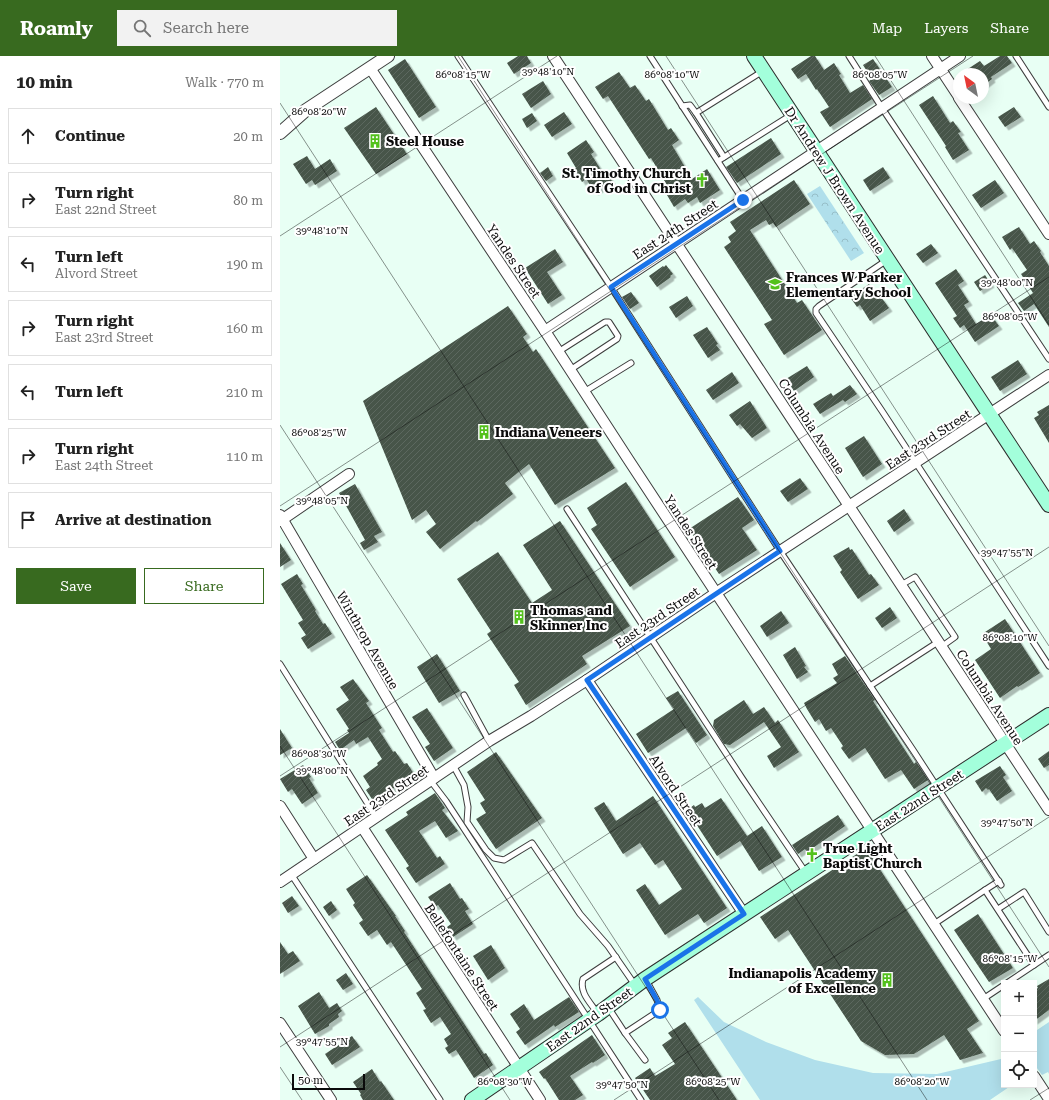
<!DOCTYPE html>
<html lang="en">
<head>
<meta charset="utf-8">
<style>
  body { margin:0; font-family:"Roboto Serif",serif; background:#f2f2f2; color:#222 }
  .controls { position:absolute; right:12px; bottom:12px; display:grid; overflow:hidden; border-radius:0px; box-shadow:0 4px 16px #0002 }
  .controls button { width:36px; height:36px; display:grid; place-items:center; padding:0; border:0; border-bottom:1px solid #e0e0e0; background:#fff; color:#222; font:20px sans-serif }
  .compass { position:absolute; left:673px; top:12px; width:36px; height:36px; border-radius:50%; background:#fff; box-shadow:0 4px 16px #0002; rotate:327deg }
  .scale { position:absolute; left:12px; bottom:10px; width:73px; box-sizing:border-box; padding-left:4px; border:2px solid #0b0b0b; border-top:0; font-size:11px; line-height:14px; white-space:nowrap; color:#0b0b0b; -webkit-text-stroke:3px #fff; paint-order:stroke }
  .stop { position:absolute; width:12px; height:12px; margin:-9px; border:3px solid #1a73e8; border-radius:50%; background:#fff }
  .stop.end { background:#1a73e8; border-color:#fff; box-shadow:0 1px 4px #0008 }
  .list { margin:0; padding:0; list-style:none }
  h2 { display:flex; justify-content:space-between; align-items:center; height:52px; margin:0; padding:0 16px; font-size:17px }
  h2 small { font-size:13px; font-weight:400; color:#767676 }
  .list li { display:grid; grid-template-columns:26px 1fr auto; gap:12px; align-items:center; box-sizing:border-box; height:56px; margin:0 8px 8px; padding:0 8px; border:1px solid #e0e0e0; border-radius:0px }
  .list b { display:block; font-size:15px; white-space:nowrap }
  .list p { margin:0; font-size:13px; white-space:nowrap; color:#767676 }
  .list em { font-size:13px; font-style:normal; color:#767676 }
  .actions { display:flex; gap:8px; padding:12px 16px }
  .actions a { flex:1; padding:9px 0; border:1px solid #386a1f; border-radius:0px; text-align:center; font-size:14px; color:#386a1f }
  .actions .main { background:#386a1f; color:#fff }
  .icon { flex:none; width:22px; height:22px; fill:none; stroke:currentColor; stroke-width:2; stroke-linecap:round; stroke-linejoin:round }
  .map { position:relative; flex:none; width:769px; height:1044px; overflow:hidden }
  header { display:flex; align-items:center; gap:24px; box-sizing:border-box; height:56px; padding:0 20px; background:#386a1f; color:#fff }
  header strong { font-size:19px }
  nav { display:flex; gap:22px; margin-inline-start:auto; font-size:14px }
  .search { width:280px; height:36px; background:#f2f2f2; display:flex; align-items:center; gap:10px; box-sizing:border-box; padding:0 14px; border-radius:0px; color:#767676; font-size:15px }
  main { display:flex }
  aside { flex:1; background:#fff }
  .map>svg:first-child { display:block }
  .grass { fill:#b0dfeb }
  .park { fill:url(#park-crowns) }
  .building { fill:url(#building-hatch); filter:url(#shadow) }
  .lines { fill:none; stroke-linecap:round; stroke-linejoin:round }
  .service-casing { stroke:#3e3e3e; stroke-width:7 }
  .minor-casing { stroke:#3e3e3e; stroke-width:12 }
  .tertiary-casing { stroke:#3e3e3e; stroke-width:14 }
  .secondary-casing { stroke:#2d2d2d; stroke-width:16 }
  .service { stroke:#fff; stroke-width:5 }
  .minor { stroke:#fff; stroke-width:10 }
  .tertiary { stroke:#fff; stroke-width:12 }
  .secondary { stroke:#a3ffdb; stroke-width:14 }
  .route { stroke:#1a73e8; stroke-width:5 }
  .ticks { fill:none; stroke:#0b0b0b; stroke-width:1; stroke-opacity:0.45 }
  .labels { text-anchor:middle; stroke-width:4; stroke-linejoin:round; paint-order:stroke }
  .poi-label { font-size:13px; font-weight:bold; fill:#0b0b0b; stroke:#fff; text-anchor:start }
  .street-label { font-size:13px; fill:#0b0b0b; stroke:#fff }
  .ticks-label { font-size:10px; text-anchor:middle; fill:#0b0b0b; stroke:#fff; stroke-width:4; stroke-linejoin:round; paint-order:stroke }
</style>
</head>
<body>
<header>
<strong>Roamly</strong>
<div class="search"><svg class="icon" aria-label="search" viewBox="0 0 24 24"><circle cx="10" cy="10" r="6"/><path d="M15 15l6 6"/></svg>Search here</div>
<nav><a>Map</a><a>Layers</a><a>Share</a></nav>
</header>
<main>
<aside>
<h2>10 min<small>Walk · 770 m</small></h2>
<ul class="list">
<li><svg class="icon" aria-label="ahead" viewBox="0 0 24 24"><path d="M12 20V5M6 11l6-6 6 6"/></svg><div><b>Continue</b></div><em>20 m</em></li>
<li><svg class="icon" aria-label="right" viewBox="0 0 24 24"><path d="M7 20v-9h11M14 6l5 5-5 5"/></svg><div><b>Turn right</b><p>East 22nd Street</p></div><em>80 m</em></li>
<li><svg class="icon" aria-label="left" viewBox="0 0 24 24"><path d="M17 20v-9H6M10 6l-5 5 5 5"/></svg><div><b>Turn left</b><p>Alvord Street</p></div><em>190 m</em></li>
<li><svg class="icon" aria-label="right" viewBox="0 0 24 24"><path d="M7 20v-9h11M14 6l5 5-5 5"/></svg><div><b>Turn right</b><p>East 23rd Street</p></div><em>160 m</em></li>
<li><svg class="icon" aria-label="left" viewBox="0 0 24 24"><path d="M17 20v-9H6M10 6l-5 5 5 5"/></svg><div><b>Turn left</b></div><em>210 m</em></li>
<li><svg class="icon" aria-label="right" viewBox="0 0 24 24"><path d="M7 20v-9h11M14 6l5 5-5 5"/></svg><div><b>Turn right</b><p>East 24th Street</p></div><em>110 m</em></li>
<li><svg class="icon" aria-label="arrive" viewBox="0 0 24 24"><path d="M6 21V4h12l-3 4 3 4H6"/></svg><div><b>Arrive at destination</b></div></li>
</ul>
<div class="actions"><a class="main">Save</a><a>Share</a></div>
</aside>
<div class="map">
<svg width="769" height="1044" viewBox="0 0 769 1044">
  <defs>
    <pattern id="park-crowns" width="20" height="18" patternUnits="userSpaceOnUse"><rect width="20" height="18" fill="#b0dfeb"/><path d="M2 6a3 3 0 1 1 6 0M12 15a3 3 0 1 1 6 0" fill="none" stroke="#96bec8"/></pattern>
    <pattern id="building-hatch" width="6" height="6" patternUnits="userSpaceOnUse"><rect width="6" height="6" fill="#465448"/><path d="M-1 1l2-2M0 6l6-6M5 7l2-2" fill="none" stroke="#5c685e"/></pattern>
    <filter id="shadow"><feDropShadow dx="3.5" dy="3.5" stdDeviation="0" flood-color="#0004"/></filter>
  </defs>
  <rect width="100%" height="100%" fill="#e8fff4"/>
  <g class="grass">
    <polygon points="418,941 444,966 486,986 535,1004 593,1017 657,1018 721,1003 724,1007 724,1029 732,1029 710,1044 480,1044 414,944"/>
    <polygon points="769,966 769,1018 768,1016 762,1019 754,1008 754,976"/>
  </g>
  <polygon class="park" points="540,130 584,197 571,205 527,138"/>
  <g class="building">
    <polygon points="238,0 247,0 251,7 234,18 227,7"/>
    <polygon points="531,0 535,0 544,14 554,7 561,18 559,19 570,37 583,29 592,43 550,71 540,56 549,51 537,33 536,34 526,18 518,23 511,13"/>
    <polygon points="720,0 727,0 732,7 711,21 712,23 703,30 703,18 680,18 700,5 704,10"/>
    <polygon points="125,3 156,51 139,62 108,14"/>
    <polygon points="593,3 612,31 599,39 589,25 592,23 583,9"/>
    <polygon points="339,16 350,32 355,29 366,45 369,43 388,74 391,72 399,84 392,89 412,123 427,113 440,134 420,147 417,141 408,147 405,143 394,151 387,139 391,136 371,102 369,103 328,40 323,43 315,31"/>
    <polygon points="263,25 271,38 251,52 242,38"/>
    <polygon points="653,40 670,67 673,65 681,76 678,77 689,94 673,104 665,91 666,90 639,49"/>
    <polygon points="96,51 127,98 96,118 64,72"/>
    <polygon points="734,51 741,61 725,71 718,61"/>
    <polygon points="284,56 292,68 272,81 264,69"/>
    <polygon points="252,57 257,65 247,72 242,63"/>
    <polygon points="491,82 501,98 457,127 446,111"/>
    <polygon points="306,84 314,96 311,98 323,117 326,115 332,125 315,136 306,123 302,126 294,113 296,112 287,97"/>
    <polygon points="27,100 35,113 50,103 57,115 35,129 32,124 26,128 13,108"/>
    <polygon points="268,111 273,120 266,125 260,117"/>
    <polygon points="603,111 610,122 590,135 583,124"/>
    <polygon points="514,124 530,148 496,171 493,167 489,169 486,164 470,174 517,247 522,244 542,274 504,299 484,268 492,264 444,191 451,186 448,181 456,175 450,166"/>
    <polygon points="715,124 724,137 701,152 692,139"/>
    <polygon points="739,171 750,188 754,185 761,195 760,196 769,210 769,271 754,248 744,255 738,247 753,237 741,218 747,214 732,192 730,194 722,181"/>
    <polygon points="651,188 658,197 643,207 636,198"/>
    <polygon points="275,193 283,206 267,216 282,239 268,248 245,212"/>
    <polygon points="386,209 393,218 390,220 391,221 377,231 369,220 383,210 384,211"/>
    <polygon points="676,213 684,225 678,229 689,246 684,249 696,268 711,259 719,270 695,286 684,269 680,272 673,262 677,260 655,227"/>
    <polygon points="705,219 711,228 700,235 694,226"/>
    <polygon points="589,228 598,243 601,241 609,252 590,265 580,249 577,251 570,241"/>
    <polygon points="351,236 359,247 350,253 342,241"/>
    <polygon points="407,240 413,250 396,262 389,251"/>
    <polygon points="228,250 247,278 243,281 253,296 256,293 335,412 275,449 249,408 225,427 233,438 197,466 196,465 160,493 146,476 156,468 146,454 132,464 83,345"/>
    <polygon points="427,271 438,288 436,289 440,294 428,302 413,279"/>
    <polygon points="738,304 747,318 720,335 711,321"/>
    <polygon points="527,310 534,321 514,335 506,323"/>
    <polygon points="452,316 459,327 433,344 426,334"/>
    <polygon points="570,329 577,338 565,346 563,344 540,358 533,348 551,337 553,340"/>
    <polygon points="470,345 487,372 472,382 460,368 457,370 449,359"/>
    <polygon points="769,349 769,387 754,362 759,359 757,356"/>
    <polygon points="584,380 602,408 583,421 565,392"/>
    <polygon points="520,422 528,433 508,446 500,435"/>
    <polygon points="346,426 395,501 350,531 311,473 317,469 307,452"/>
    <polygon points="75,428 102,476 94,480 98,486 84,494 80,487 85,484 59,437"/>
    <polygon points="458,441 474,464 462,472 477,494 439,518 409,473"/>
    <polygon points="624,453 631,464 614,476 607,465"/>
    <polygon points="280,465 350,570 302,600 307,608 246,649 234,629 239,626 207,578 211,575 177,523 218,496 252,547 272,534 243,489"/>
    <polygon points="0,487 11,504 0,511"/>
    <polygon points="569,491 570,494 572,493 589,519 591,518 599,529 578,543 560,516 562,514 553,500"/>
    <polygon points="17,518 23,528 21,529 36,554 35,555 43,568 45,567 52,578 28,593 21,582 26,579 18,567 23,564 1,528"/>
    <polygon points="610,551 617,562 602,572 595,562"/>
    <polygon points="501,555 509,567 487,581 480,570"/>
    <polygon points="725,563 760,617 743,628 738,631 737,630 720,642 695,604 711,593 702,578"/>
    <polygon points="515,591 526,610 524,611 528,616 517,623 503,599"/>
    <polygon points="157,598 180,635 159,647 137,611"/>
    <polygon points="565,600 595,644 593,645 634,708 636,706 648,724 634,733 621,714 605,723 585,692 569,703 561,692 563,690 551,672 546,675 539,663 535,666 527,653 524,647 557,627 553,622 558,619 552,608"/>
    <polygon points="73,623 89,645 86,647 102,672 99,674 113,696 115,695 124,708 127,707 134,718 94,746 86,734 90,731 83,720 98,709 97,707 102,703 88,681 76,688 74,684 60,694 55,686 69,677 67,674 69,673 56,653 69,644 60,631"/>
    <polygon points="398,635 427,679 416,687 406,672 368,697 356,678 394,653 386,642"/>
    <polygon points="464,644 473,658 484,651 495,667 498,664 519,696 494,712 487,700 501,691 484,666 450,689 444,688 433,670 434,664"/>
    <polygon points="147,652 173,692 154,705 145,691 150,688 132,661"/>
    <polygon points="0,673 12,692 0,699"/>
    <polygon points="769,695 769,709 764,712 758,703"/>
    <polygon points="216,696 262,762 216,793 196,763 206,757 200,747 205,744 187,716"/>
    <polygon points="23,709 31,721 29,722 38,737 22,748 12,733 8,736 0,723"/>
    <polygon points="720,710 726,719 723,721 732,735 717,745 709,733 708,734 706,732 702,736 695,725"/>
    <polygon points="155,737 165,752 162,754 178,775 166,782 155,765 139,775 157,802 160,800 165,808 136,827 126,812 129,810 105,774 128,759 126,756"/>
    <polygon points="373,740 447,852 424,867 418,858 385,879 356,834 365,828 379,849 402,833 383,804 375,809 360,787 343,798 314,752 324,746 336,765"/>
    <polygon points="441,742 467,780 482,770 502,801 479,815 460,785 437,800 407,754 414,749 415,751 422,747 425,752"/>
    <polygon points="558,759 565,770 527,796 525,793 518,798 512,789"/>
    <polygon points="586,792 699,965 687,973 703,997 680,1004 664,979 634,998 605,999 581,985 508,874 495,883 480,861"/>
    <polygon points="87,819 116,860 115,860 125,875 124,876 204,998 206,997 213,1009 194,1022 176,994 169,998 165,992 168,990 164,983 171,978 160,961 151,967 143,954 146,953 136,937 142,933 111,886 107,889 97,874 88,880 79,867 83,864 73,849 75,847 66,833"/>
    <polygon points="170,827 180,843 182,842 189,853 185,855 193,868 173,881 167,871 171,868 158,849 155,851 148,841"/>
    <polygon points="12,840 19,850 8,857 2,847"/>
    <polygon points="51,845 57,854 49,860 43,851"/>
    <polygon points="698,858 733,912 709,926 674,874"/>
    <polygon points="0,886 8,898 13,895 20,905 0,918"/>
    <polygon points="211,889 225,912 208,924 193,900"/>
    <polygon points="66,917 73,928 63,934 56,924"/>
    <polygon points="769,923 769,954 754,965 754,934 758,932 757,930"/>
    <polygon points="39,936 49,952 57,947 62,955 58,958 59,961 49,968 49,970 35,978 18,950"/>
    <polygon points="289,941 299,956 275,971 274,969 245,989 236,976 240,973 230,958 244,948 254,964"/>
    <polygon points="405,966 457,1044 370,1044 355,1022 370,1012 375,1020 395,1008 382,989 392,982 388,977"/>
    <polygon points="312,979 325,999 313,1007 312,1006 290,1020 303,1039 295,1044 279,1044 265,1022 264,1023 259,1016"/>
    <polygon points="72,980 80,991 52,1009 45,998"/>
    <polygon points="92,1013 100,1026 101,1025 114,1044 83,1044 80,1039 81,1038 73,1026"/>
  </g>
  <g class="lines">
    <defs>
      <g id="service">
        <polyline points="178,0 331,231 500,495 633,694 721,829"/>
        <polyline points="370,0 463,144"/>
        <polyline points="569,0 602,52 769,303"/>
        <polyline points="736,0 769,51"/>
        <polyline points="402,50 410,49 416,57"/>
        <polyline points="444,101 416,57 483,15"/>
        <polyline points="438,105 511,59"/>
        <polyline points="607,204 539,250 536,253 536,257 602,355 769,610"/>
        <polyline points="278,296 325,266 329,266 338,280 337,283 290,314"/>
        <polyline points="304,336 351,307"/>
        <polyline points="287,453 462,722 526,817"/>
        <polyline points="621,529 635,521 675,581 661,591"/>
        <polyline points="0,608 96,761"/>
        <polyline points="590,630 658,586"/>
        <polyline points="184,639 209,685"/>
        <polyline points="173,709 184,729 188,751 187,766 206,794 214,802 224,804 252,787 300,858 328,890 355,929"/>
        <polyline points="150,724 166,745 361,1044"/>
        <polyline points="11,818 160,1044"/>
        <polyline points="705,834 719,825"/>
        <polyline points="718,853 744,836 769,876"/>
        <polyline points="654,868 705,834 754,909"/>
        <polyline points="727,927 769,899"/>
        <polyline points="703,943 724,929"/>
        <polyline points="328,951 345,977"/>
        <path d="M318,958C311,947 299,937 303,923L336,901"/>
        <polyline points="365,1004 345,977 380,954 377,944 366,924"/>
      </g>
      <g id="minor">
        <polyline points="273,0 769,754"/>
        <polyline points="652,0 679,41"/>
        <polyline points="90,12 265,275 348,403 724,975"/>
        <polyline points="679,42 769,178"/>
        <polyline points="265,275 680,0"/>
        <polyline points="0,459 154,722"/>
        <polyline points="0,465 69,418"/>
        <polyline points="307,624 464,858"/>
        <polyline points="0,750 34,803"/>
        <polyline points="82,771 260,1044"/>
        <polyline points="0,826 209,685 251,660 307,624 436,537 769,319"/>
        <polyline points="0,967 51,1044"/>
        <polyline points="754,1020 769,1043"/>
      </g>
      <polyline id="tertiary" points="0,77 26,54 108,0"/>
      <g id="secondary">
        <polyline points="474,0 769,449"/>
        <polyline points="192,1044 318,958 365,923 769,659"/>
      </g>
    </defs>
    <use href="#service" class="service-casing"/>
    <use href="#minor" class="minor-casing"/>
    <use href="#tertiary" class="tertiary-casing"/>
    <use href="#secondary" class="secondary-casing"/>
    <use href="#service" class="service"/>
    <use href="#minor" class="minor"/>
    <use href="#tertiary" class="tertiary"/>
    <use href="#secondary" class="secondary"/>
  </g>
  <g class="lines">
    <polyline class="route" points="380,954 377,944 365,923 464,858 307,624 500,495 331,231 463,144"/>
  </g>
  <path class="ticks" d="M178,0L769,911M386,0L769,590M595,0L769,269M0,47L647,1044M0,180L277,0M0,369L439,1044M0,450L693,0M0,690L230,1044M0,720L769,221M0,991L769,491M0,1011L22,1044M334,1044L769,761M750,1044L769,1032"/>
  <defs>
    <symbol id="building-bare" viewBox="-9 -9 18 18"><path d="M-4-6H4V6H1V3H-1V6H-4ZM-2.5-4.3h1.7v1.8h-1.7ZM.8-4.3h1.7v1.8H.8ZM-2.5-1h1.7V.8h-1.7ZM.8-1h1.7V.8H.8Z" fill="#53c11c" stroke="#fff" stroke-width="2.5" paint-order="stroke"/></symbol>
    <symbol id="church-bare" viewBox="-9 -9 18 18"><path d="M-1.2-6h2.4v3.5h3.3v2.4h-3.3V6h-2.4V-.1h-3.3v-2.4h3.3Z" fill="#53c11c" stroke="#fff" stroke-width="2.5" paint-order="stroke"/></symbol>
    <symbol id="school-bare" viewBox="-9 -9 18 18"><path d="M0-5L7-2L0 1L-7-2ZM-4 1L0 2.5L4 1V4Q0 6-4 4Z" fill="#53c11c" stroke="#fff" stroke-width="2.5" paint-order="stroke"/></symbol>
  </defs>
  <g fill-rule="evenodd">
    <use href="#building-bare" x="85" y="75" width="20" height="20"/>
    <use href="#church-bare" x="412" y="114" width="20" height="20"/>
    <use href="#school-bare" x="485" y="218" width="20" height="20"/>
    <use href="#building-bare" x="194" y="366" width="20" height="20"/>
    <use href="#building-bare" x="229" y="551" width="20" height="20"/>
    <use href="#church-bare" x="522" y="789" width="20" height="20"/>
    <use href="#building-bare" x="597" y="914" width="20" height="20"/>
  </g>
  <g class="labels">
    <g class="poi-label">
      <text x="106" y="90">Steel House</text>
      <text x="411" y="122" text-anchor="end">St. Timothy Church<tspan x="411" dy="15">of God in Christ</tspan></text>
      <text x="506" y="226">Frances W Parker<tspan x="506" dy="15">Elementary School</tspan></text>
      <text x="215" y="381">Indiana Veneers</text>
      <text x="250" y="559">Thomas and<tspan x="250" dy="15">Skinner Inc</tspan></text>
      <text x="543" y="797">True Light<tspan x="543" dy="15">Baptist Church</tspan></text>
      <text x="596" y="922" text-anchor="end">Indianapolis Academy<tspan x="596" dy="15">of Excellence</tspan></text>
    </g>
    <g class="street-label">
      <text transform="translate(555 124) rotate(57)" y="5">Dr Andrew J Brown Avenue</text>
      <text transform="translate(395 173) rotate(-33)" y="5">East 24th Street</text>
      <text transform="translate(234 205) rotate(56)" y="5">Yandes Street</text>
      <text transform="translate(532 370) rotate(57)" y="5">Columbia Avenue</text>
      <text transform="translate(648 383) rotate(-33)" y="5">East 23rd Street</text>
      <text transform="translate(411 476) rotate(57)" y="5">Yandes Street</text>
      <text transform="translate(377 561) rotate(-34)" y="5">East 23rd Street</text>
      <text transform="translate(88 584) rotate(60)" y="5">Winthrop Avenue</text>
      <text transform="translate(710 641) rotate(57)" y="5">Columbia Avenue</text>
      <text transform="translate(396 734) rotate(56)" y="5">Alvord Street</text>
      <text transform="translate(106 739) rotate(-34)" y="5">East 23rd Street</text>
      <text transform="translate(639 744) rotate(-33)" y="5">East 22nd Street</text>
      <text transform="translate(182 901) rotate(57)" y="5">Bellefontaine Street</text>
      <text transform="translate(309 963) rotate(-35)" y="5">East 22nd Street</text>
    </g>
  </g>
  <g class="ticks-label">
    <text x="268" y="19">39°48'10"N</text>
    <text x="183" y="22">86°08'15"W</text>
    <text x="392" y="22">86°08'10"W</text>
    <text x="600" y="22">86°08'05"W</text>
    <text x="39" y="59">86°08'20"W</text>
    <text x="42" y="178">39°48'10"N</text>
    <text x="727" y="230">39°48'00"N</text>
    <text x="730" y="264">86°08'05"W</text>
    <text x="39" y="380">86°08'25"W</text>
    <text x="42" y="448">39°48'05"N</text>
    <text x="727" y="500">39°47'55"N</text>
    <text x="730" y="585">86°08'10"W</text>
    <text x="39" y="701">86°08'30"W</text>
    <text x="42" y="718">39°48'00"N</text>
    <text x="727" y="770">39°47'50"N</text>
    <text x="730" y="906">86°08'15"W</text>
    <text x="42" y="989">39°47'55"N</text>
    <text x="225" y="1029">86°08'30"W</text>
    <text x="433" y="1029">86°08'25"W</text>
    <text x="642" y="1029">86°08'20"W</text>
    <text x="342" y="1032">39°47'50"N</text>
  </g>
</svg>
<div class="controls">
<button>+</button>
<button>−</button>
<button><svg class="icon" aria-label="locate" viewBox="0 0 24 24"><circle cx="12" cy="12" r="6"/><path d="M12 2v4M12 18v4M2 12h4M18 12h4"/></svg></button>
</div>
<svg class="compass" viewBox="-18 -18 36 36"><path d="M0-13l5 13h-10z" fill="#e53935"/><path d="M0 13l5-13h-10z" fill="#767676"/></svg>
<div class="scale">50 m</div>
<div class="stop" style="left:380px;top:954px"></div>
<div class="stop end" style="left:463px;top:144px"></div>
</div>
</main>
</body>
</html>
